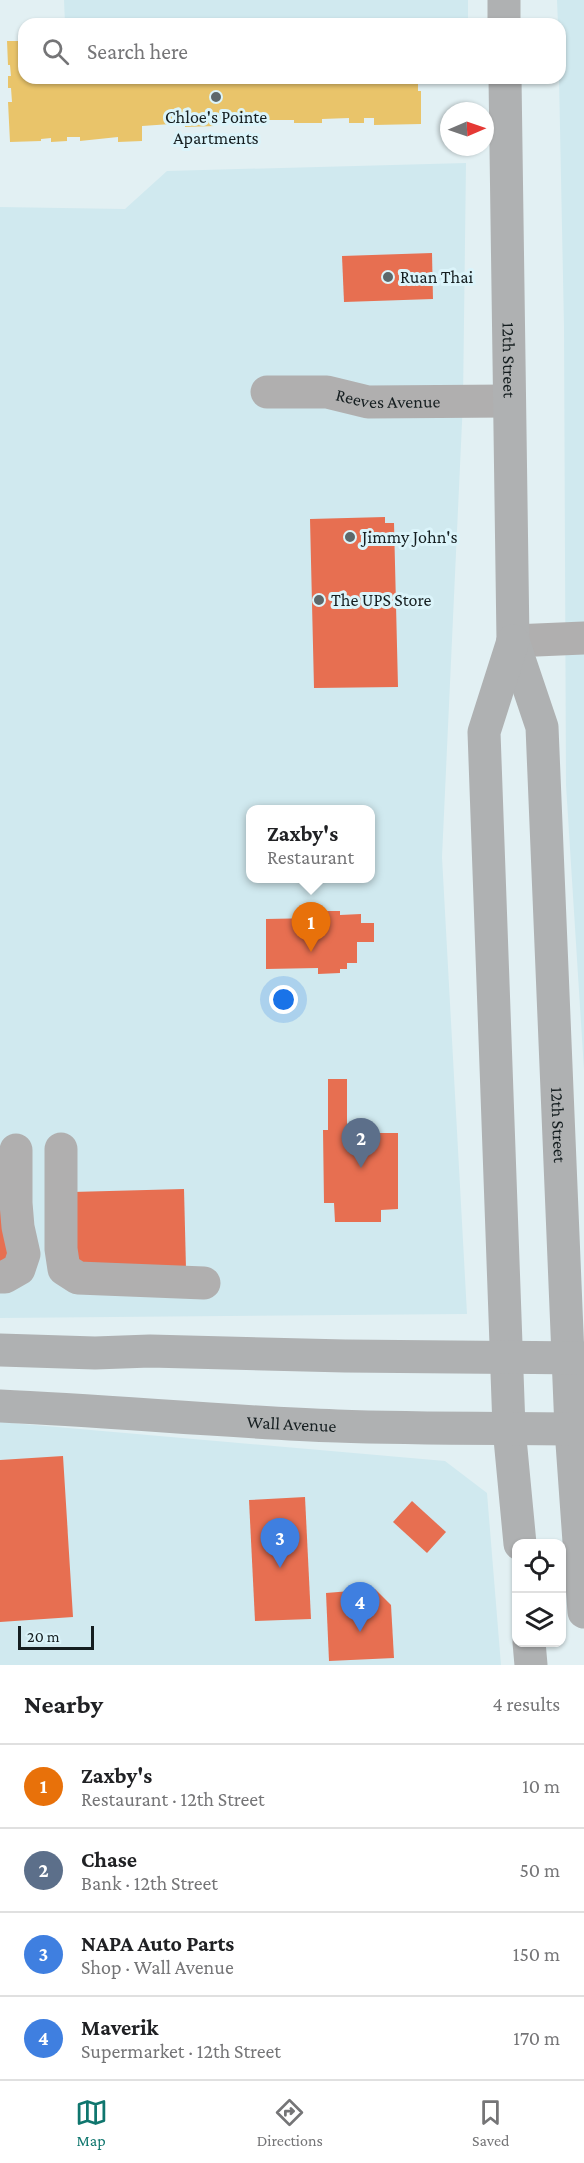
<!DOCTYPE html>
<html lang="en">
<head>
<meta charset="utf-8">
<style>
  body { margin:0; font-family:"Crimson Pro",serif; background:#f6f6f6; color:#202124 }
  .controls { position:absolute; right:18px; bottom:18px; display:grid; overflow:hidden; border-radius:12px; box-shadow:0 2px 4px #0004 }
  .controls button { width:54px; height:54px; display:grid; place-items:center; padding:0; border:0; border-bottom:2px solid #e0e0e0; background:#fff; color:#202124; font:30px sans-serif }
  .compass { position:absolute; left:440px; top:102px; width:54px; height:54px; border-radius:50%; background:#fff; box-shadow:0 2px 4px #0004; rotate:88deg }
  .scale { position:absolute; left:18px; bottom:15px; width:76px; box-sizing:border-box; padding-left:6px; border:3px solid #151e20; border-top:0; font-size:16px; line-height:21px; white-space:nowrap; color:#151e20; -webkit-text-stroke:4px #dbf4fa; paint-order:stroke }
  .you { position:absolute; left:284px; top:1000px; width:21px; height:21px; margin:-15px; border:4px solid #fff; border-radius:50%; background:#1a73e8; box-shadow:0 0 0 9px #1a73e833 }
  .badge { display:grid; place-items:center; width:39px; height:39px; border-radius:50%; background:#0f766e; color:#fff; font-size:20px; font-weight:700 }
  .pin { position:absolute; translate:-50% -50px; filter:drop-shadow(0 2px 3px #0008) }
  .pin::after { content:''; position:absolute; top:32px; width:21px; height:18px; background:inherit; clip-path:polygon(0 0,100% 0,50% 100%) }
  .popup { position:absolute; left:246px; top:805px; width:129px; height:78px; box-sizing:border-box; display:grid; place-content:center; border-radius:12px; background:#fff; filter:drop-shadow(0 2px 4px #0005); font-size:20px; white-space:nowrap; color:#757577 }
  .popup b { font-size:22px; color:#202124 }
  .popup::after { content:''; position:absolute; left:50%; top:100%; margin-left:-12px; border:12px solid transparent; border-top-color:#fff }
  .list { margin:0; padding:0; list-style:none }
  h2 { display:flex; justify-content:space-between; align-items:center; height:78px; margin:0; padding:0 24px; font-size:26px }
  h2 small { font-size:20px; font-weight:400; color:#757577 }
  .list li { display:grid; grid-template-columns:39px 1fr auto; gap:18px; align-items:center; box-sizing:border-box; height:84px; padding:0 24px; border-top:2px solid #e0e0e0 }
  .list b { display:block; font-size:22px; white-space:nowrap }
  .list p { margin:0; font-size:20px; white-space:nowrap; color:#757577 }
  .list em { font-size:20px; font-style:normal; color:#757577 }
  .icon { flex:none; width:33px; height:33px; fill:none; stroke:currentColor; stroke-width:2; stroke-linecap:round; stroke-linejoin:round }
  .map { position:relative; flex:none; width:584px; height:1665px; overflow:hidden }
  .search { position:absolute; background:#fff; box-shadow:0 2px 4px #0004; left:18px; right:18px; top:18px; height:66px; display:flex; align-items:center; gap:15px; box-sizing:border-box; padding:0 21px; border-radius:18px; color:#757577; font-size:22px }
  .sheet { height:414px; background:#fff }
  nav { display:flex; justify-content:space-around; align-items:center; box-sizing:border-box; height:84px; border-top:2px solid #e0e0e0; background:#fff; font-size:16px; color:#757577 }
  nav a { display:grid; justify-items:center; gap:3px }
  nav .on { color:#0f766e }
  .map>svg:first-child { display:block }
  .built { fill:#d0e9ef; fill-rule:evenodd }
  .homes { fill:#e9c46a }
  .shops { fill:#e76f51 }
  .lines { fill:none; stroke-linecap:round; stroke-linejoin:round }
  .minor { stroke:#b0afaf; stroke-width:33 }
  .major { stroke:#afb1b2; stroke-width:33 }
  .poi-dot { fill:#5d686a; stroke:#dbf4fa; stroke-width:2 }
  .labels { text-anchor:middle; stroke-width:6; stroke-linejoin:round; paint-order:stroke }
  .poi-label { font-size:18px; fill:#151e20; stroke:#dbf4fa; text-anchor:start }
  .street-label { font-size:18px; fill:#151e20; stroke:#dbf4fa }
</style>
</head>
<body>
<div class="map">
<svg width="584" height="1665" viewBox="0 0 584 1665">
  <rect width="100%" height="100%" fill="#e2f0f3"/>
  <g class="built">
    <polygon points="64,0 468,0 468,21 335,24 65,24"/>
    <polygon points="557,0 584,0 584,1070 566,785 564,327 559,78 560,24 558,24"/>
    <path d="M466,163L463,401L442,857L467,1314L0,1318V207L125,209L167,171ZM251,810H371V878H251Z"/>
    <polygon points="0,1422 445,1461 487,1493 501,1665 0,1665"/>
  </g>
  <polygon class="homes" points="7,41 24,41 24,78 421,78 421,82 418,82 418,91 421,91 421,124 374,125 374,118 364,118 364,123 349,123 349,118 322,119 322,123 294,123 294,120 268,120 268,123 242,124 242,120 215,121 215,126 185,127 185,123 142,126 142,141 118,142 118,137 80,141 80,137 67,137 67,141 51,142 51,138 41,139 41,141 10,142 8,102 12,102 11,88 8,88 8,76 11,76 10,65 8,65"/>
  <g class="shops">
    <polygon points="432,253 433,299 344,302 342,256"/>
    <polygon points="385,517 385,523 394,523 398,687 314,688 310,519"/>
    <polygon points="317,911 340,911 340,915 361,914 361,923 374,923 374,942 357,942 357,963 347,963 347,969 340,969 340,973 318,974 318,968 266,969 266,919 317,918"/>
    <polygon points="328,1079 347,1079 347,1128 376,1128 376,1133 398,1133 398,1209 381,1210 381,1222 335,1222 334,1203 324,1203 323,1130 328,1130"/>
    <polygon points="0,1189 13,1267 0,1267"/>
    <polygon points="184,1189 186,1269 74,1271 72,1192"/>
    <polygon points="63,1456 73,1617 0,1622 0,1460"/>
    <polygon points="305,1497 311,1619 255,1621 249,1500"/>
    <polygon points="412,1501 446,1532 427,1553 393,1522"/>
    <polygon points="375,1589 391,1605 394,1658 329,1661 326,1593"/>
  </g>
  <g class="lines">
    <g class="minor">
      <path id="s1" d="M267,392H327L368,402L509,401"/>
      <polyline points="513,641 584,638"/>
      <polyline points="61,1149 61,1249 64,1269 78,1278 204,1283"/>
      <polyline points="0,1277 5,1277 19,1269 24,1254 18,1227 16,1203 16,1150"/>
    </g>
    <g class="major">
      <polyline points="504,0 504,24"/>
      <path id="s2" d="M505,78L513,641L542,727L571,1429L584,1612"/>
      <polyline points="513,641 484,732 509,1428 520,1544"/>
      <polyline points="0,1350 95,1353 150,1351 345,1356 584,1358"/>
      <path id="s3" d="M0,1406C113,1411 225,1422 337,1426C419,1429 502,1428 584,1429"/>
      <polyline points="529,1642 531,1665"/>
    </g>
  </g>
  <g class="poi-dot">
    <circle cx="216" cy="97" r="6"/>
    <circle cx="388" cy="277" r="6"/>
    <circle cx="350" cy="537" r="6"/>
    <circle cx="319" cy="600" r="6"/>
  </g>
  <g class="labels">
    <g class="poi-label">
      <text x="216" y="123" text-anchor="middle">Chloe's Pointe<tspan x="216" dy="21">Apartments</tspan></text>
      <text x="400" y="283">Ruan Thai</text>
      <text x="362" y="543">Jimmy John's</text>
      <text x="331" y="606">The UPS Store</text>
    </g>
    <g class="street-label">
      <text dy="6" stroke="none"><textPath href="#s2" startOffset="282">12th Street</textPath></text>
      <text dy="6" stroke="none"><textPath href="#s1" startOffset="122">Reeves Avenue</textPath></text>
      <text dy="6" stroke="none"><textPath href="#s2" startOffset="1052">12th Street</textPath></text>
      <text dy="6" stroke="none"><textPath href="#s3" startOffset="292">Wall Avenue</textPath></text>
    </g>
  </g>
</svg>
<div class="controls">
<button><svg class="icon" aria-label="locate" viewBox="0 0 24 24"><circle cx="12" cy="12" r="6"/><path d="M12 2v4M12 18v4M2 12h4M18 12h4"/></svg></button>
<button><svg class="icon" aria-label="layers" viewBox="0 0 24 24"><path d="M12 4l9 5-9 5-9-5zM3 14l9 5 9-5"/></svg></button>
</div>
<svg class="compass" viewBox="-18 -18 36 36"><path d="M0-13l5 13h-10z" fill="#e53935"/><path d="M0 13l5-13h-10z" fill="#757577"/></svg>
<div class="scale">20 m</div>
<div class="you"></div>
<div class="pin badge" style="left:311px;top:952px;background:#e8710a">1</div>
<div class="popup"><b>Zaxby's</b>Restaurant</div>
<div class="pin badge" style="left:361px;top:1168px;background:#5c6f8a">2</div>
<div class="pin badge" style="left:280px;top:1568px;background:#3f7fe0">3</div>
<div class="pin badge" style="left:360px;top:1632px;background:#3f7fe0">4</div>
<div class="search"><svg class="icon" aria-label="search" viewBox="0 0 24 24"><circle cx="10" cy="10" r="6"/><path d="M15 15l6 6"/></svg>Search here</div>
</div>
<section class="sheet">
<h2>Nearby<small>4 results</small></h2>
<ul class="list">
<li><span class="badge" style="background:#e8710a">1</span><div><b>Zaxby's</b><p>Restaurant · 12th Street</p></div><em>10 m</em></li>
<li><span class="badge" style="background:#5c6f8a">2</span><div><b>Chase</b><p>Bank · 12th Street</p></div><em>50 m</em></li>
<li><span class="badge" style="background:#3f7fe0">3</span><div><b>NAPA Auto Parts</b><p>Shop · Wall Avenue</p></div><em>150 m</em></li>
<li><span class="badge" style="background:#3f7fe0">4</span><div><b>Maverik</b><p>Supermarket · 12th Street</p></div><em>170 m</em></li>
</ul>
</section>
<nav>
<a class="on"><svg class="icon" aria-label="map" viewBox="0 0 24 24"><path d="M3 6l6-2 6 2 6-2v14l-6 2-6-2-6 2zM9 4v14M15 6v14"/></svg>Map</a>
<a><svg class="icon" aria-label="directions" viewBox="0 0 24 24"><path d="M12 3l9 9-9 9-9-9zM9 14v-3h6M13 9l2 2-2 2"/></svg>Directions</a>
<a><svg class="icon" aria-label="saved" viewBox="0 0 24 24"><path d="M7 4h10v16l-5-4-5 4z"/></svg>Saved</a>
</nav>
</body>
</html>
